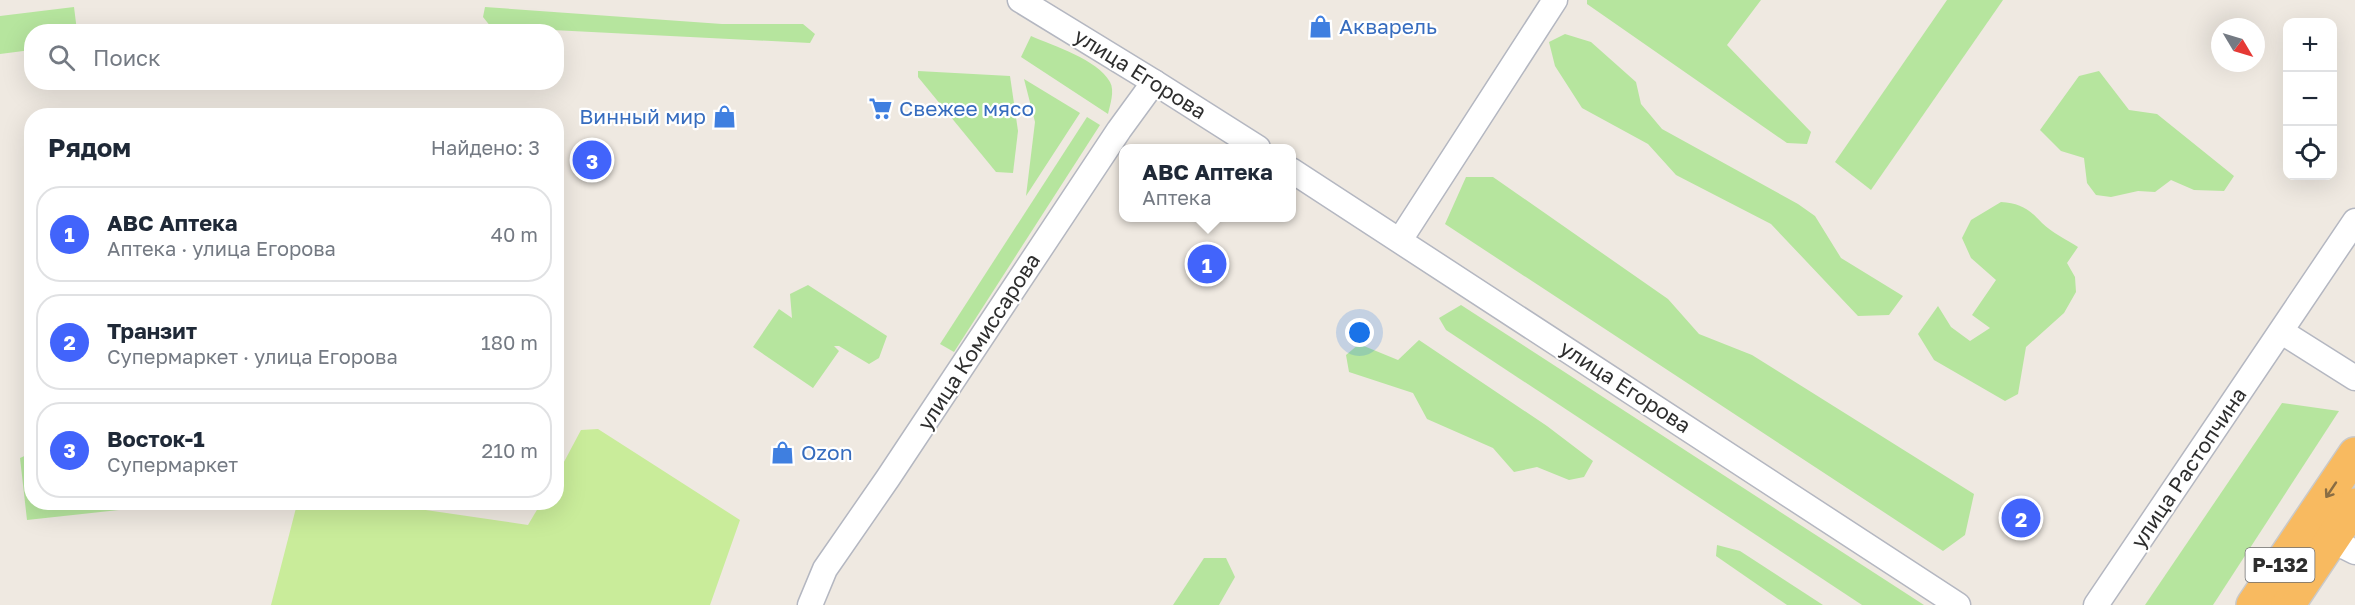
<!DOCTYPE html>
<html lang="ru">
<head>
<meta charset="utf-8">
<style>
  body { margin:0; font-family:"Golos Text",sans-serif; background:#f2f2f3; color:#1f2937 }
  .controls { position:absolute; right:18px; top:18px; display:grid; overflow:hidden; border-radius:12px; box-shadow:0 6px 24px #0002 }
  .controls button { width:54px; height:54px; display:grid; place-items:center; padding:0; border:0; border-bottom:2px solid #e0e1e3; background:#fff; color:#1f2937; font:30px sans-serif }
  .compass { position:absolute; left:2211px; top:18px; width:54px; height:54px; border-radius:50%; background:#fff; box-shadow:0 6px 24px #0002; rotate:128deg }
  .you { position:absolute; left:1360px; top:333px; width:21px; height:21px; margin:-15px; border:4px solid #fff; border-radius:50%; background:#1a73e8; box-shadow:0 0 0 9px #1a73e833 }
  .badge { display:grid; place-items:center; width:39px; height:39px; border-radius:50%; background:#4264fb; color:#fff; font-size:20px; font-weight:700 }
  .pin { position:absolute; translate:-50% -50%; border:3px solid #fff; box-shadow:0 2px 6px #0006 }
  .popup { position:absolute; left:1119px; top:144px; width:177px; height:78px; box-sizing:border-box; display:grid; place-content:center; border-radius:12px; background:#fff; filter:drop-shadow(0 2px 4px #0005); font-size:20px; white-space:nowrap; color:#747a83 }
  .popup b { font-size:22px; color:#1f2937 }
  .popup::after { content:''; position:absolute; left:50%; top:100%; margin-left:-12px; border:12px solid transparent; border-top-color:#fff }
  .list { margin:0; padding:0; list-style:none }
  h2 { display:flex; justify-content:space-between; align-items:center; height:78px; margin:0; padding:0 24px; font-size:26px }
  h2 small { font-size:20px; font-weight:400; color:#747a83 }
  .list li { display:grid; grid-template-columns:39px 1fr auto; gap:18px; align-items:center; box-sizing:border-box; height:96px; margin:0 12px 12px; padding:0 12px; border:2px solid #e0e1e3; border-radius:24px }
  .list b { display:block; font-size:22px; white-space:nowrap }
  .list p { margin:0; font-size:20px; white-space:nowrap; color:#747a83 }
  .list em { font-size:20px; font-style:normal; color:#747a83 }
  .icon { flex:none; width:33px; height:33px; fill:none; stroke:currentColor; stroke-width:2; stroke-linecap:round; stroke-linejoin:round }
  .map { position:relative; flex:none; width:2355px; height:605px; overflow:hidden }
  .search { position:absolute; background:#fff; box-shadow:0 6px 24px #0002; left:24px; top:24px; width:540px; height:66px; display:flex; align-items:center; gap:15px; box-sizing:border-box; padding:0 21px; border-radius:24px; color:#747a83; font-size:22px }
  .panel { position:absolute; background:#fff; box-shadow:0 6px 24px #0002; left:24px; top:108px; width:540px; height:402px; border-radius:24px }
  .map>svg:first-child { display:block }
  .green { fill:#b6e59e }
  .pitch { fill:#c9ec9a }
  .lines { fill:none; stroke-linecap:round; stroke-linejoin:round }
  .minor-casing { stroke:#b4b7c1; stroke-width:27 }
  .trunk-casing { stroke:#c9c9c9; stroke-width:36 }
  .minor { stroke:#fff; stroke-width:24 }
  .trunk { stroke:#f8ba60; stroke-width:33 }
  .oneway { stroke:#896d44 }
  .labels { text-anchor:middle; stroke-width:4.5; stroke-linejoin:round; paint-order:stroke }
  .shield { fill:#fff; stroke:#6d6d6d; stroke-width:1.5 }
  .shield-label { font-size:20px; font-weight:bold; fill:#2e2e2e }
  .shop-label { font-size:21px; fill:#366cbe; stroke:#fff; text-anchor:start }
  .street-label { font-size:21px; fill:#2e2e2e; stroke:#fff }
</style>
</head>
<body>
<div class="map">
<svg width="2355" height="605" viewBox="0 0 2355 605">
  <rect width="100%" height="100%" fill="#efe9e1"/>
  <g class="green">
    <polygon points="1587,0 1761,0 1727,45 1811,132 1807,144 1787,143 1587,4"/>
    <polygon points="1947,0 2003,0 1871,190 1835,162"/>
    <polygon points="74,7 77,31 32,32 31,50 0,54 0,16"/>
    <polygon points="485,7 722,24 803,24 815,34 810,43 491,27 483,17"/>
    <polygon points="1565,34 1591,42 1636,82 1641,104 1662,129 1798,204 1815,216 1841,258 1903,296 1889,315 1858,316 1771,224 1676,175 1648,144 1582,108 1555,66 1549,42"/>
    <path d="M1031,36C1054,46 1097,59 1110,82C1115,91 1110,105 1108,114L1021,57Z"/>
    <polygon points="918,71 1010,76 1018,131 1013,173 996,172 918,77"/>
    <polygon points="2099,71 2129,110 2157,114 2234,176 2224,191 2194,190 2171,180 2155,192 2138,191 2111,197 2096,195 2087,183 2084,158 2061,151 2040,130 2079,76"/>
    <polygon points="1024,79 1080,113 1026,196 1035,122"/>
    <polygon points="1087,117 1100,125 954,352 940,344"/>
    <polygon points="1466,177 1493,177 1668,299 1699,334 1752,355 1974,494 1965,535 1943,551 1445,224"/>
    <path d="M2001,202C2020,203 2029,209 2042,223C2051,232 2067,240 2078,247L2067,263L2075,277L2076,292L2064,313L2026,347L2018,394L2005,401L1934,360L1918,334L1938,306L1951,327L1970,341L1990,328L1972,315L1996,280L1971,258L1962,238L1971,220Z"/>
    <polygon points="808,285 887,336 879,358 869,364 839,346 834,346 839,351 813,388 753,347 779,309 792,318 790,294"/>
    <polygon points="1461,305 1924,605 1862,605 1446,330 1439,318"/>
    <polygon points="1419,340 1547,426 1593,461 1584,477 1569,480 1537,467 1514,472 1493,448 1427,419 1413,393 1349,372 1346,355 1359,344 1398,360"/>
    <polygon points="2282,403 2339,411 2213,605 2145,605"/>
    <polygon points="31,453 32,502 128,503 128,509 27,520 20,458"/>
    <polygon points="1717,545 1740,551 1823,605 1787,605 1716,556"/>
    <polygon points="1204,558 1226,558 1235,577 1219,605 1173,605"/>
  </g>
  <polygon class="pitch" points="598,429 740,520 710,605 271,605 296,508 313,502 405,507 528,525 541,503 556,502 557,475 581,430"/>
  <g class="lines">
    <defs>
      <g id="minor">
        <polyline points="1020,0 1154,82 1258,148"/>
        <polyline points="1291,170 1958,605"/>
        <polyline points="1400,240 1555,0"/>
        <polyline points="2282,332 2355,378"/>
        <polyline points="2331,540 2355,552"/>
        <polyline points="810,605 825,569 888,478 1119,130 1154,82"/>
        <polyline points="2096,605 2355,221"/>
      </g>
      <g id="trunk">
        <polyline points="2253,605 2355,454"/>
        <polyline points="2288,605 2355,505"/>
      </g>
    </defs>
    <use href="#minor" class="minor-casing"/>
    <use href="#trunk" class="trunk-casing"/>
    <use href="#minor" class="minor"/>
    <use href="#trunk" class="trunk"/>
  </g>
  <defs><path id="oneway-shaft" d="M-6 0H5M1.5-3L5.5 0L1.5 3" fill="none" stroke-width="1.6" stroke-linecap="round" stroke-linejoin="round" transform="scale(1.5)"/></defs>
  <use class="oneway" href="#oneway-shaft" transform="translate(2331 490) rotate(124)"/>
  <defs>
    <symbol id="shop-bare" viewBox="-9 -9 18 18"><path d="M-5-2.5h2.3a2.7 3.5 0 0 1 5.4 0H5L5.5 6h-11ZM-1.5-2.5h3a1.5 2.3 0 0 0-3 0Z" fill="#3f7fe0" stroke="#fff" stroke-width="2.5" paint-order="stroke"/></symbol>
    <symbol id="supermarket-bare" viewBox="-9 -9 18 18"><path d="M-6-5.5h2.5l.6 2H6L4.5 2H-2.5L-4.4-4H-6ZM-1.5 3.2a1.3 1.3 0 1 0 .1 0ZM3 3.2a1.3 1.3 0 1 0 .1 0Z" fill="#3f7fe0" stroke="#fff" stroke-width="2.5" paint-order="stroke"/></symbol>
  </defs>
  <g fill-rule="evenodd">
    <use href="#shop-bare" x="1304" y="10" width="33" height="33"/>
    <use href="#supermarket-bare" x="864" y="92" width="33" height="33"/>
    <use href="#shop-bare" x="708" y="100" width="33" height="33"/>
    <use href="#shop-bare" x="766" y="436" width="33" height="33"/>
  </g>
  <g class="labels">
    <rect class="shield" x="2245.5" y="548" width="69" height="34" rx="4.5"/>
    <g class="shield-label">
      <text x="2280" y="572">Р-132</text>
    </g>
    <g class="shop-label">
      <text x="1339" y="34">Акварель</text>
      <text x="899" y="116">Свежее мясо</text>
      <text x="706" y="124" text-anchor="end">Винный мир</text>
      <text x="801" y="460">Ozon</text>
    </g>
    <g class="street-label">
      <text transform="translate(1140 74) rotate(32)" y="7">улица Егорова</text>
      <text transform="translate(979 342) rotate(-57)" y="7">улица Комиссарова</text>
      <text transform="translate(1625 387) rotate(33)" y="7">улица Егорова</text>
      <text transform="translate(2189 468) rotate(-56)" y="7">улица Растопчина</text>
    </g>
  </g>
</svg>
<div class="controls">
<button>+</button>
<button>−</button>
<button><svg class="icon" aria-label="locate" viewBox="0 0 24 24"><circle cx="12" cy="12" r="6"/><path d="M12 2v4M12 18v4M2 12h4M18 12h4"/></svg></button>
</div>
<svg class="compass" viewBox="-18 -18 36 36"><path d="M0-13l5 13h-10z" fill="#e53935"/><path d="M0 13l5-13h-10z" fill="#747a83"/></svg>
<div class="you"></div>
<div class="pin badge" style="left:1207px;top:264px">1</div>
<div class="popup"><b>ABC Аптека</b>Аптека</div>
<div class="pin badge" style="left:2021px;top:518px">2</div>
<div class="pin badge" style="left:592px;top:160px">3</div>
<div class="search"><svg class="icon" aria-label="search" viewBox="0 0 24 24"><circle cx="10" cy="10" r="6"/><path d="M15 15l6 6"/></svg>Поиск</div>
<section class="panel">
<h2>Рядом<small>Найдено: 3</small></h2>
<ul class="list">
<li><span class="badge">1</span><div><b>ABC Аптека</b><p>Аптека · улица Егорова</p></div><em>40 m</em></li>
<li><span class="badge">2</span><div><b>Транзит</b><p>Супермаркет · улица Егорова</p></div><em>180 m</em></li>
<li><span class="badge">3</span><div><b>Восток-1</b><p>Супермаркет</p></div><em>210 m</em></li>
</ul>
</section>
</div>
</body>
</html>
